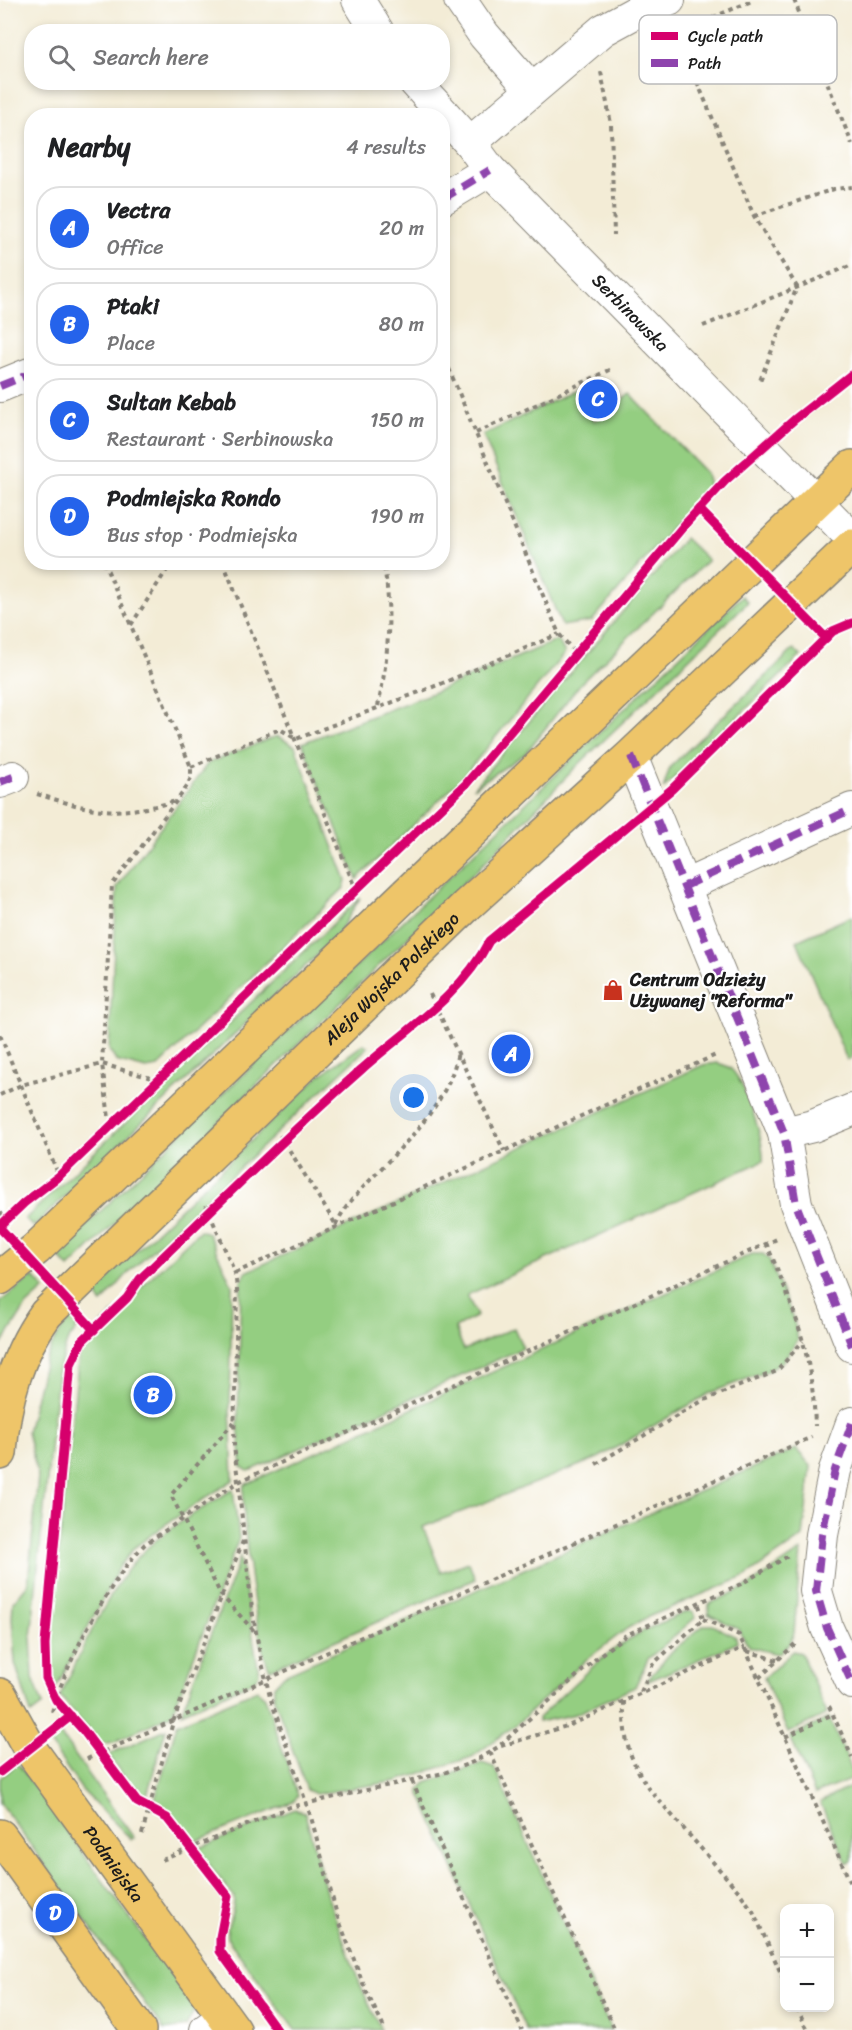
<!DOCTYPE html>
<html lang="en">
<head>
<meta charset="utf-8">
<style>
  body { margin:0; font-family:Sriracha,sans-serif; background:#f6f6f6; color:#202124 }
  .controls { position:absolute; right:18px; bottom:18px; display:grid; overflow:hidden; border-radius:12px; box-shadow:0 3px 9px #0003 }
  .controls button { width:54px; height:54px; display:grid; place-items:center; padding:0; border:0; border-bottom:2px solid #e0e0e0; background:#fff; color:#202124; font:30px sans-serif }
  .you { position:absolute; left:414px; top:1098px; width:21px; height:21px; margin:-15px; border:4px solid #fff; border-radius:50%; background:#1a73e8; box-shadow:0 0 0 9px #1a73e833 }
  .badge { display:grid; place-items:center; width:39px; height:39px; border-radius:50%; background:#2563eb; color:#fff; font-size:20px; font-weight:700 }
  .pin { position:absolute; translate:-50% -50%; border:3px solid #fff; box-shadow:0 2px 6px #0006 }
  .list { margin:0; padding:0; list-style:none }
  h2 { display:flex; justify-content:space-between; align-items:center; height:78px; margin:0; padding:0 24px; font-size:26px }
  h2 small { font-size:20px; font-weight:400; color:#757577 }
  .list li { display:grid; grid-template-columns:39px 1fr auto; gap:18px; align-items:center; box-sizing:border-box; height:84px; margin:0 12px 12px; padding:0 12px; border:2px solid #e0e0e0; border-radius:24px }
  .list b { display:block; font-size:22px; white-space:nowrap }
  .list p { margin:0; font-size:20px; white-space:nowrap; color:#757577 }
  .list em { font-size:20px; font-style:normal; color:#757577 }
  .icon { flex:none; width:33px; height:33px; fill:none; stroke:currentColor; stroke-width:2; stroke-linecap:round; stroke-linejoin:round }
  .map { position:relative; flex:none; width:852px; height:2030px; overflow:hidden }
  .search { position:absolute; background:#fff; box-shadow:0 3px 9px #0003; left:24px; top:24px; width:426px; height:66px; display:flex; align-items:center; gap:15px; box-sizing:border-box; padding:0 21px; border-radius:24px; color:#757577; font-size:22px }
  .panel { position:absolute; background:#fff; box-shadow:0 3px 9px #0003; left:24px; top:108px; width:426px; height:462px; border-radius:24px }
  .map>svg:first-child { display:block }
  .green { fill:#94ce81; stroke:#58754e; stroke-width:1.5 }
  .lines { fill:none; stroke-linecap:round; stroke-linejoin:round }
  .minor-casing { stroke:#888479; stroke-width:34 }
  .major-casing { stroke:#888479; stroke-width:36 }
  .path { stroke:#888479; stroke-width:4; stroke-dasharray:4.5 4.5; stroke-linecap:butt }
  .minor { stroke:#fff; stroke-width:32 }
  .major { stroke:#eec569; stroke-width:33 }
  .quiet { stroke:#8e44ad; stroke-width:8; stroke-dasharray:15 8; stroke-linecap:butt }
  .cycleway-casing { stroke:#fff; stroke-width:13 }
  .cycleway { stroke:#d6006c; stroke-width:9 }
  .labels { text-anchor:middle; stroke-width:4.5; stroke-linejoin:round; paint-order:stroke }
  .street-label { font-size:18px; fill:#1c1c1c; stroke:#fff }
  .poi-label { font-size:18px; font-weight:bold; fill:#1c1c1c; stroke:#fff; text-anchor:start }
  .key { fill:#fff; stroke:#bbb; stroke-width:1.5 }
  .key-label { font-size:16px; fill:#1c1c1c }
</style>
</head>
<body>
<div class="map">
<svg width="852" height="2030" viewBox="0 0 852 2030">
  <rect width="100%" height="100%" fill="#fff"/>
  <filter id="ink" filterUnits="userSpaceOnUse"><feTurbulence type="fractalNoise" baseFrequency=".0167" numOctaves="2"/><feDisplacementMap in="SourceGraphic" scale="12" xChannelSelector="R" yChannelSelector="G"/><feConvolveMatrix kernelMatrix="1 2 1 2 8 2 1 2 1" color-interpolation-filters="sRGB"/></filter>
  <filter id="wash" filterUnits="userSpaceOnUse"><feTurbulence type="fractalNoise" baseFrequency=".008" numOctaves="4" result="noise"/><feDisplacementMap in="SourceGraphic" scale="24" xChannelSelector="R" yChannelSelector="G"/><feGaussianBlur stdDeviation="1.35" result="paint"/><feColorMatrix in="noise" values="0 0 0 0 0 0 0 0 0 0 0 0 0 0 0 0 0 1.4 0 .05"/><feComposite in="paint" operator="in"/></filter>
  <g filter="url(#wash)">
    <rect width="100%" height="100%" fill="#f3ecd6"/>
    <g class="green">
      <polygon points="601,378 577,401 595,421 630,394 706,473 709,485 592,621 562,626 483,435"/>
      <polygon points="685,538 708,560 581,683 525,754 473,788"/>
      <polygon points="742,596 748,602 574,769 482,865 69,1268 56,1254"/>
      <polygon points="558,640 565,653 462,778 357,879 302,743 432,693"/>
      <polygon points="794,649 801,656 663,789 670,767"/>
      <polygon points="277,736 295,746 346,880 344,888 158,1067 146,1069 116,1061 109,1050 117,887 208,763"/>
      <polygon points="360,898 336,937 33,1227 25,1219"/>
      <polygon points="852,916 852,1058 847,1060 797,941"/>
      <polygon points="364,1044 368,1047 129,1272 102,1303 93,1292 319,1076"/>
      <path d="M718,1063C723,1065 727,1065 731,1069C746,1084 764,1140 763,1161L467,1295L477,1316L455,1328L464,1350L514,1328L523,1348L252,1470L248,1471L242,1467L238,1425L241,1282L246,1272L703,1065Z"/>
      <polygon points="200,1230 208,1233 232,1285 230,1407 233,1480 163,1526 134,1548 120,1566 57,1686 54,1686 49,1657 50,1637 79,1353 88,1338"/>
      <path d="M752,1254H763L769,1259L794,1321L798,1340L782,1362L770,1370L710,1393L598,1458L423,1527L441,1572L469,1562L475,1579L270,1669C257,1652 240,1508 244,1485Z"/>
      <polygon points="33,1276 45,1289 26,1306 0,1347 0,1302"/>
      <polygon points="71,1316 80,1324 67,1342 58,1372 31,1637 33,1678 43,1705 31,1714 15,1663 12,1618 13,1602 28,1584 38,1476 27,1432 45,1360 54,1341"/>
      <polygon points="796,1449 811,1466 803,1537 746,1576 648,1617 628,1628 587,1659 518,1723 472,1757 397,1781 316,1794 307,1790 274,1698 274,1686 284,1675"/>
      <path d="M233,1489L239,1538L172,1714L114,1742L100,1744L60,1696C80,1655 112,1580 146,1549C171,1526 204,1508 233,1489Z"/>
      <polygon points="801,1551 794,1633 789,1644 778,1654 749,1647 738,1629 708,1614 709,1604 750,1585"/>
      <polygon points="240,1557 259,1674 254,1681 181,1713"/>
      <path d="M688,1611L694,1612L695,1618L648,1659L635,1687L576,1714L538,1722V1718C569,1689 600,1655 638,1634C654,1625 671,1619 688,1611Z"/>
      <polygon points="704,1625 713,1625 736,1637 737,1643 646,1682 671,1652"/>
      <polygon points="793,1651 801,1653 827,1714 788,1733 764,1678"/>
      <polygon points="257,1690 265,1697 298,1796 293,1802 193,1842 171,1815 153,1806 177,1724"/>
      <polygon points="829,1718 852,1770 852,1779 815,1794 790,1737"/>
      <polygon points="166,1729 145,1802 140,1800 109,1756 116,1751"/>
      <polygon points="60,1734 134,1838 131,1839 82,1790 49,1742"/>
      <polygon points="482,1763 494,1767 611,2030 526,2030 420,1794 420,1789 426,1783"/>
      <polygon points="18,1764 189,1999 194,2011 186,2027 164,2030 0,1803 0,1778"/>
      <polygon points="852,1786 852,1861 847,1864 820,1802"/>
      <path d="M295,1809L305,1813L327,1895L359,1982L381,2030H295L227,1938C226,1924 235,1912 234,1897L197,1849Z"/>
    </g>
  </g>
  <g filter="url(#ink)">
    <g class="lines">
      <defs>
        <g id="minor">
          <polyline points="358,0 378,32"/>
          <polyline points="460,0 484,35 532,90"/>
          <path id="s1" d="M415,82L470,143L490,170L852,538"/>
          <polyline points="470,143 603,30 636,12 669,0"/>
          <polyline points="442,199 490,170"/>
          <polyline points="0,386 32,373"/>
          <polyline points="631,756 784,1133 796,1204 852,1346"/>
          <polyline points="0,782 13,777"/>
          <polyline points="685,886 852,809"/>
          <polyline points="784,1133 813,1126 852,1110"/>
          <polyline points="852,1423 835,1470 822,1535 816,1591 827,1628 852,1683"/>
          <polyline points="206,2030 224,2017"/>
        </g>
        <g id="major">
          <polyline points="0,1278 36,1249 852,467"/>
          <path id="s2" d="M0,1453C3,1403 16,1355 46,1314L466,906L631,756L852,546"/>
          <path id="s3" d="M0,1695L30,1749L234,2030"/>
          <polyline points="0,1836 139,2030"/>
        </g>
      </defs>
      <use href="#minor" class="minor-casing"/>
      <use href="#major" class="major-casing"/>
      <g class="path">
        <polyline points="794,0 852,144"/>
        <polyline points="688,28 754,0"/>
        <polyline points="676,32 754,216 797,287 759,383"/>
        <polyline points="692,69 824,75"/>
        <polyline points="601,72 611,124 614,235"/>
        <polyline points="754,216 834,189 852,187"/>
        <polyline points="703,326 852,265"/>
        <polyline points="442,352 559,634 576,654"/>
        <polyline points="476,433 614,368"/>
        <polyline points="104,562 191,767 191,778 184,791 112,885 102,1064 110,1126"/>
        <polyline points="223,562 356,890"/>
        <polyline points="131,625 172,562"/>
        <path d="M378,706C388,661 393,609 383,562"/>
        <polyline points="191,767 280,729 296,739 438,685 559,634"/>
        <path d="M37,794C95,812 117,817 176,801"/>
        <polyline points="430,994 504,1151"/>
        <polyline points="0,1035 59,1176"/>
        <polyline points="0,1095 21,1085 102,1064 158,1080"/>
        <polyline points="280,1135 336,1225"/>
        <polyline points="206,1205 235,1273 237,1288 234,1445 252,1610 260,1654 270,1697 311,1817 337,1915 366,1991 385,2030"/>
        <polyline points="0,1212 11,1226"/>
        <path d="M336,1225C344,1206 359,1192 373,1177C407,1141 449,1103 458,1052"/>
        <path d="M766,1243C794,1307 813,1355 815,1426"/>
        <polyline points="235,1273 718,1054"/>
        <polyline points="234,1422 171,1495 221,1595 256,1633"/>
        <polyline points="596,1464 702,1401 777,1371 803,1341"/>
        <polyline points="703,1619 739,1635 852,1886"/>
        <polyline points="747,1651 777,1660"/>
        <polyline points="759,1678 798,1641"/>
        <polyline points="641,1692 653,1664 703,1619 698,1602"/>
        <path d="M624,1701C623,1738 628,1757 649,1789L740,1893L753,1911L784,1980"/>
        <polyline points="829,1706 852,1757"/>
        <path d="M52,1712C66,1662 109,1581 145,1544L238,1482L777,1239"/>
        <polyline points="785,1737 833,1714"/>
        <polyline points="501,1746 570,1725 745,1647"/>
        <polyline points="490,1752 615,2030"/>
        <polyline points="87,1759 812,1437"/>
        <polyline points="412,1781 522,2030"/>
        <polyline points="142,1834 173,1722 243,1541"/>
        <polyline points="162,1860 290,1807 444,1773 473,1762 498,1747 600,1655 626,1635 741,1584 788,1556"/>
        <polyline points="797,2008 808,2030"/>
      </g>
      <use href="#minor" class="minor"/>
      <use href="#major" class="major"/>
      <g class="quiet">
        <polyline points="442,199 490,170"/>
        <polyline points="0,386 32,373"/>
        <polyline points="631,756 784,1133 796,1204 852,1346"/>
        <polyline points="0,782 13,777"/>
        <polyline points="685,886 852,809"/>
        <polyline points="852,1423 835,1470 822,1535 816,1591 827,1628 852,1683"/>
      </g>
      <defs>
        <g id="cycleway">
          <polyline points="699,509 826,638"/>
          <polyline points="0,1226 24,1203 59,1176 466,784 687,522 725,481 795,419 852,374"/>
          <polyline points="0,1228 94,1330"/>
          <polyline points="0,1772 71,1716"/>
          <path d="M277,2030L220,1951V1937L228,1896L167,1818L137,1802L83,1730L56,1700L46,1678L45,1644L69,1385L71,1364L82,1341L127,1298L140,1279C213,1209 286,1136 362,1069C406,1030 462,995 489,941L672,789L833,631L852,623"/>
        </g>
      </defs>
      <use href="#cycleway" class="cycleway-casing"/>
      <use href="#cycleway" class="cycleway"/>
    </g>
  </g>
  <defs>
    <symbol id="shop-bare" viewBox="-9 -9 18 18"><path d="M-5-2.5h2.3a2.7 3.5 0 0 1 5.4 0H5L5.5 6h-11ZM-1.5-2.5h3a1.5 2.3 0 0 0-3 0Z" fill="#c8321e" stroke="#fff" stroke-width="2.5" paint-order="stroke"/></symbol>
  </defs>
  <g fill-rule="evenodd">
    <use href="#shop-bare" x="598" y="975" width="30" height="30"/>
  </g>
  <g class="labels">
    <g class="street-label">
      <text dy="6" stroke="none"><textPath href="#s1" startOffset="316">Serbinowska</textPath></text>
      <text dy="6" stroke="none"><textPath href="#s2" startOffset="630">Aleja Wojska Polskiego</textPath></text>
      <text dy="6" stroke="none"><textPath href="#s3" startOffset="204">Podmiejska</textPath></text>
    </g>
    <g class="poi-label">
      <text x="630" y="986">Centrum Odzieży<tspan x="630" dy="21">Używanej "Reforma"</tspan></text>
    </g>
  </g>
  <rect x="639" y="15" width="198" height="69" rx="9" class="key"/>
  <rect x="651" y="32" width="27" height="8" fill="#d6006c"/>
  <rect x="651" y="59" width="27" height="8" fill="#8e44ad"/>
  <g class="key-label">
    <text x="688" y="42">Cycle path</text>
    <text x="688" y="69">Path</text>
  </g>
</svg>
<div class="controls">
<button>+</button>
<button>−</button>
</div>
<div class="you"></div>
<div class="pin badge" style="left:511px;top:1054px">A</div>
<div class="pin badge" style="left:153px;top:1395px">B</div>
<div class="pin badge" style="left:598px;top:399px">C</div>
<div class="pin badge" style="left:55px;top:1913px">D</div>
<div class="search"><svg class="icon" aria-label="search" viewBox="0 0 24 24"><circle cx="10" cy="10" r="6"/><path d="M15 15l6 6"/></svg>Search here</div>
<section class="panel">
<h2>Nearby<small>4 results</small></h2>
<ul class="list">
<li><span class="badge">A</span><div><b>Vectra</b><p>Office</p></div><em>20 m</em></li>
<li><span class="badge">B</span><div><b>Ptaki</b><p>Place</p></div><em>80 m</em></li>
<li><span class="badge">C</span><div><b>Sultan Kebab</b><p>Restaurant · Serbinowska</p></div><em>150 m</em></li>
<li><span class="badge">D</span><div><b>Podmiejska Rondo</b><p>Bus stop · Podmiejska</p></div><em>190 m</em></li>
</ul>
</section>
</div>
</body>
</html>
